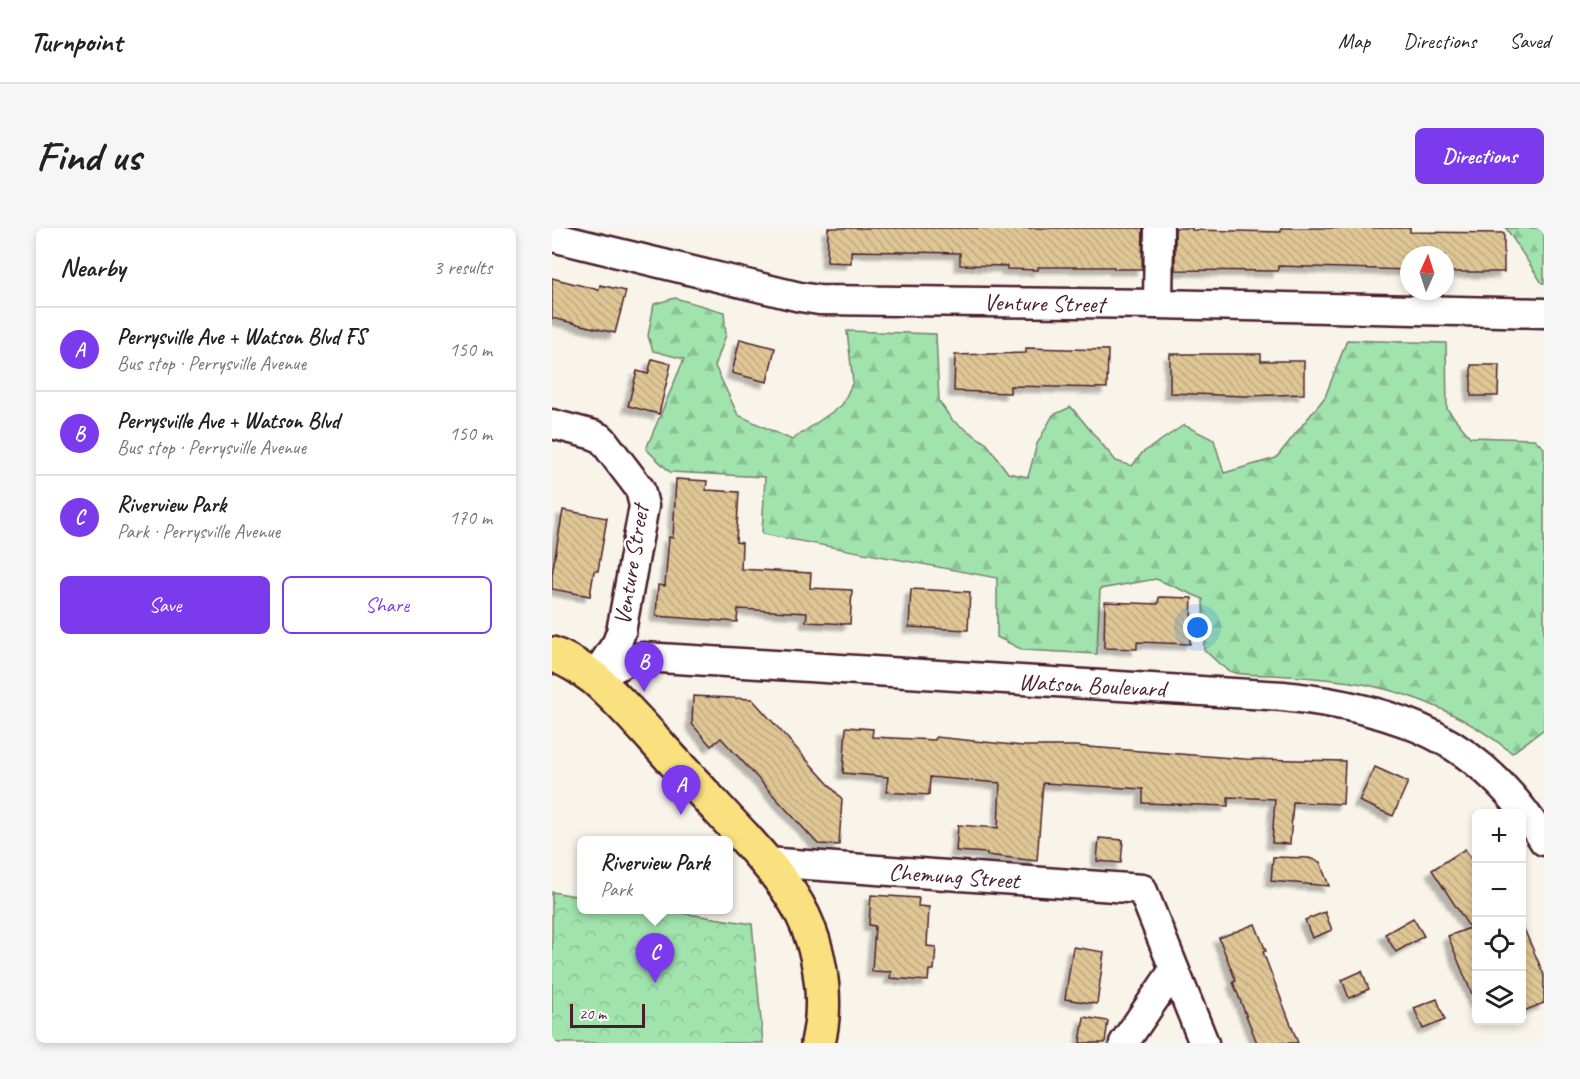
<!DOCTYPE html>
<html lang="en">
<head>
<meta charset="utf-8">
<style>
  body { margin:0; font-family:Caveat,sans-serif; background:#f6f6f6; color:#222 }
  .controls { position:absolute; right:18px; bottom:18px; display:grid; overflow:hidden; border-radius:9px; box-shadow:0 3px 9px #0003 }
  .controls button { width:54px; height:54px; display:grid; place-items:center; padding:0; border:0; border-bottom:2px solid #e0e0e0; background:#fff; color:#222; font:30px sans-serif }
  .compass { position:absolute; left:848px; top:18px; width:54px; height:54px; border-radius:50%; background:#fff; box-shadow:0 3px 9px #0003; rotate:3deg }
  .scale { position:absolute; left:18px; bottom:15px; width:75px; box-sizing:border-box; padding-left:6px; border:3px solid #4a1f2b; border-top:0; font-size:16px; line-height:21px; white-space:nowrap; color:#4a1f2b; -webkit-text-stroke:4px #fff; paint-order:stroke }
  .you { position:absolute; left:646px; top:400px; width:21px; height:21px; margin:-15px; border:4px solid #fff; border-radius:50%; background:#1a73e8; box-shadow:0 0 0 9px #1a73e833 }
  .badge { display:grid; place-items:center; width:39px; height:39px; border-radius:50%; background:#7c3aed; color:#fff; font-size:20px; font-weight:700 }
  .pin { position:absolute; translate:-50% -50px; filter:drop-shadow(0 2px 3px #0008) }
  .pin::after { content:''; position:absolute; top:32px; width:21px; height:18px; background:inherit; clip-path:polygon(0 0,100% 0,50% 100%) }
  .popup { position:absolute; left:25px; top:608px; width:156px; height:78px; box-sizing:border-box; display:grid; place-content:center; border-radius:9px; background:#fff; filter:drop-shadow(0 2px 4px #0005); font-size:20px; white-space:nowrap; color:#767676 }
  .popup b { font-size:22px; color:#222 }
  .popup::after { content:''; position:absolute; left:50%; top:100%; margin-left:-12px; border:12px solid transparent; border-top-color:#fff }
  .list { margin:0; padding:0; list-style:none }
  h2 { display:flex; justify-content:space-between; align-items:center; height:78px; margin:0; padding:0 24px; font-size:26px }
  h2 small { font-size:20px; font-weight:400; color:#767676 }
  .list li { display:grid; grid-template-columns:39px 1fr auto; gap:18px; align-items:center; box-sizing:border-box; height:84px; padding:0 24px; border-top:2px solid #e0e0e0 }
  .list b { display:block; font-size:22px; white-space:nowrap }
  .list p { margin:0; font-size:20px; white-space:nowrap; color:#767676 }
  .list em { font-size:20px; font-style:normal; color:#767676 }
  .actions { display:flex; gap:12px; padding:18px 24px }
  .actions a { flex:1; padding:14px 0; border:2px solid #7c3aed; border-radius:9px; text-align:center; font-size:21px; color:#7c3aed }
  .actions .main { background:#7c3aed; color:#fff }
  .icon { flex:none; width:33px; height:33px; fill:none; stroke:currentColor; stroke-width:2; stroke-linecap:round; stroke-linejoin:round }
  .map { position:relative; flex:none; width:992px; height:815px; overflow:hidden; border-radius:9px }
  header { display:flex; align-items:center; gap:36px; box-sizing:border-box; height:84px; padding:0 30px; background:#fff; border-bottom:2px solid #e0e0e0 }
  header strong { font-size:28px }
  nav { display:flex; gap:33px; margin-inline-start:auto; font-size:21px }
  .intro { display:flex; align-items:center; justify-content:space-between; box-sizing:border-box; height:144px; padding:0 36px }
  h1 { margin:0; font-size:42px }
  .button { padding:15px 27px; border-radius:9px; background:#7c3aed; color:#fff; font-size:21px; font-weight:700 }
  main { display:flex; gap:36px; padding:0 36px }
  aside { flex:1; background:#fff; border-radius:9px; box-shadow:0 3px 9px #0003 }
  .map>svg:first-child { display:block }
  .forest { fill:url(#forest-firs); stroke:#75816c; stroke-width:1.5 }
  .park { fill:url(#park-crowns); stroke:#75816c; stroke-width:1.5 }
  .building { fill:url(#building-back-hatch); stroke:#4a1f2b; stroke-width:1.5; filter:url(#shadow) }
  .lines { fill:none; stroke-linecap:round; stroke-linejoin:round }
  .street-casing { stroke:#4a1f2b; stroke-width:33 }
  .primary-casing { stroke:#4a1f2b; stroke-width:38 }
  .street { stroke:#fff; stroke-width:28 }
  .primary { stroke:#fae180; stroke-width:33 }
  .labels { text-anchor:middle; stroke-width:4.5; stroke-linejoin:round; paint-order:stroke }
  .street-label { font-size:24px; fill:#4a1f2b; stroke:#fff }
</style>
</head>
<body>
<header>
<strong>Turnpoint</strong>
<nav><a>Map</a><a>Directions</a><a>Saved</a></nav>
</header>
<div class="intro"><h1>Find us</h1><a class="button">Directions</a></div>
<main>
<aside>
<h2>Nearby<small>3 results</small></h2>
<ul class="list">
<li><span class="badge">A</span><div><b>Perrysville Ave + Watson Blvd FS</b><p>Bus stop · Perrysville Avenue</p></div><em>150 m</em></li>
<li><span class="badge">B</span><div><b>Perrysville Ave + Watson Blvd</b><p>Bus stop · Perrysville Avenue</p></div><em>150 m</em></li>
<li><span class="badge">C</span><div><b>Riverview Park</b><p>Park · Perrysville Avenue</p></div><em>170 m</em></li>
</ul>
<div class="actions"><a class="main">Save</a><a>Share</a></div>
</aside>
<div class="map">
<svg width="992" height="815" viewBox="0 0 992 815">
  <defs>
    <pattern id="forest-firs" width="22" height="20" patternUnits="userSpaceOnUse" patternTransform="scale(1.5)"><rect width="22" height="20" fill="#a0e3ad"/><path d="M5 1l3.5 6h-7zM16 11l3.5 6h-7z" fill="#8bc295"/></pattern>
    <pattern id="park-crowns" width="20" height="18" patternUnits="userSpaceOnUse" patternTransform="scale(1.5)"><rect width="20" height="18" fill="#a0e3ad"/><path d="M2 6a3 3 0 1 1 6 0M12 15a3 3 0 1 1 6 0" fill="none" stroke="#8bc295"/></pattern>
    <pattern id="building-back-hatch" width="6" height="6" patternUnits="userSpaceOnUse" patternTransform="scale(1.5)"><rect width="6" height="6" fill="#dec695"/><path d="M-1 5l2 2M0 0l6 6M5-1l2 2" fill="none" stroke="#c0aa81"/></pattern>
    <filter id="shadow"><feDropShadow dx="-5.5" dy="5.5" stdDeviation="1.5" flood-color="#0004"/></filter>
  </defs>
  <rect width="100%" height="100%" fill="#f8f4ea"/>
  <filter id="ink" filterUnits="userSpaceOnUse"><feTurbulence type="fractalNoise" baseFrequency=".0167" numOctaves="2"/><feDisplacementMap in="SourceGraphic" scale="12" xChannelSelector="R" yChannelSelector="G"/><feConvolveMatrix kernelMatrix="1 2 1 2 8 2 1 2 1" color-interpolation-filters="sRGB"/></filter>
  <g filter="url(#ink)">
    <g class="forest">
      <polygon points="954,0 992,0 992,55 990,55"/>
      <path d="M123,70L172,84L174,107L163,138L186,187L240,212L290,177L301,154L295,103L384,106L387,173L400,192L435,216L456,245L476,249L485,216L501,187L519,179L564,233L580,238L590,225L632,197L662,212L672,245L724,230L773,169L795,112L894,115L895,181L918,209L982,211L992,220V501L960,525C918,491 869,468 816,457C785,451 753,449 721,447C708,446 692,448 680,444C671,442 660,428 652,422L651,371L604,351L548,361L545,426L471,422L445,409V350L210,306L213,249L118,244L94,221L132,131L101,123L96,108L102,76Z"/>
    </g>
    <polygon class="park" points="0,664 29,669 30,682 110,682 200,696 211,815 0,815"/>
    <g class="building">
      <polygon points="276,0 591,0 590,41 562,41 562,39 486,39 486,42 455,41 455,38 408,37 408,25 299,23 299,35 275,34"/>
      <polygon points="623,0 640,0 640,2 729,4 729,0 858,0 858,4 952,5 952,44 893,44 893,27 857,27 857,42 726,38 726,43 623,42"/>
      <polygon points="0,50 47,62 48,57 74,63 63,105 0,90"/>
      <polygon points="188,111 223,120 215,154 180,145"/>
      <polygon points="474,120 556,122 555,160 458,158 458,165 402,163 403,127 474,125"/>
      <polygon points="618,126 709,126 709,133 752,133 752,166 692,168 618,165"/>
      <polygon points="100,131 119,136 107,186 76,178 85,143 96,146"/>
      <polygon points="919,137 947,137 946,168 919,168"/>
      <polygon points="124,251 155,253 154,262 187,264 184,314 190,315 189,341 259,345 258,360 300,362 298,396 254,394 255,385 186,381 185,394 104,388 106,357 113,358 117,309 121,310"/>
      <polygon points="11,282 55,290 46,343 42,343 38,368 0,361 0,346"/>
      <polygon points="359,361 418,364 416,402 357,399"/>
      <polygon points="607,369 640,370 638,416 585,414 585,421 552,420 553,374 606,376"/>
      <polygon points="141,468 200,471 290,571 287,617 266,616 169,510 159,518 140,496"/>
      <polygon points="294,499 321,501 320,509 383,512 384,509 471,518 523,518 693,531 793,533 791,576 741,574 738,616 720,615 723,571 676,569 676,578 591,575 591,561 491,555 485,633 435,627 435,625 404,623 406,597 446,600 448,555 378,549 377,567 334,564 336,549 291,545"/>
      <polygon points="823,539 856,554 841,588 807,573"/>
      <polygon points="547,610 571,612 569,635 545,633"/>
      <polygon points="913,621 924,639 924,776 896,708 918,700 880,642"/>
      <polygon points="721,629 757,630 768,634 777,658 719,653"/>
      <polygon points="319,667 367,670 366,678 377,679 375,718 384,719 382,742 377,742 376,753 338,750 339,744 320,743 323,698 317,697"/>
      <polygon points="773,684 780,702 760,710 753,692"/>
      <polygon points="861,690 872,708 844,724 833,706"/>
      <polygon points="969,694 992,747 992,775 969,784"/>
      <polygon points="703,696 714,723 711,724 746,815 705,815 681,754 684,753 667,710"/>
      <polygon points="521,719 552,724 545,776 513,771"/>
      <polygon points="810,743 817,761 797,770 790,752"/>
      <polygon points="885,771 893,792 871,801 862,780"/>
      <polygon points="532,789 556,793 553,815 528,815"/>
    </g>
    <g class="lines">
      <defs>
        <g id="street">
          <polyline points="0,9 248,69 267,72 606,76 992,85"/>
          <polyline points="606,76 607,0"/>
          <polyline points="0,196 42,207 50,211 88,261 92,278 69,404 65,415 43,448"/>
          <path d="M42,450L77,432L91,429L731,468C846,480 930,511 992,613"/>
          <polyline points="214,634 590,661 652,815"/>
          <polyline points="572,815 622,742"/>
        </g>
        <path id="primary" d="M0,426C16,432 30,441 43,451C74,478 100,510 128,540C150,563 171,587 193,610C217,637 243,665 256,699C270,734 275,778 266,815"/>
      </defs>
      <use href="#street" class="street-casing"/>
      <use href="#primary" class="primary-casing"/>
      <use href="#street" class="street"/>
      <use href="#primary" class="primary"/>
    </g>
  </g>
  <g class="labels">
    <g class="street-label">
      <text transform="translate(492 75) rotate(1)" y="8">Venture Street</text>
      <text transform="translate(79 337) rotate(-81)" y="8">Venture Street</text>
      <text transform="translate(540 457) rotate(3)" y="8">Watson Boulevard</text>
      <text transform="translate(402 648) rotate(4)" y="8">Chemung Street</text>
    </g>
  </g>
</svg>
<div class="controls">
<button>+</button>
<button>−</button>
<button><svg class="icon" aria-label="locate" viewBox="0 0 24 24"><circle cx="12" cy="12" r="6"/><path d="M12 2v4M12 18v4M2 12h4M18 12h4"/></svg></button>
<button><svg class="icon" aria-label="layers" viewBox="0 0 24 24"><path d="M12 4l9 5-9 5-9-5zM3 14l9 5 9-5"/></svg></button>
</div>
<svg class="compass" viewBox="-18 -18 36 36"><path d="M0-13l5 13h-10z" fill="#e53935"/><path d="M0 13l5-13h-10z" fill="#767676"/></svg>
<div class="scale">20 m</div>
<div class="you"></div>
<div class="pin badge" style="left:129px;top:587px">A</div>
<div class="pin badge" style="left:92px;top:464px">B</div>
<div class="pin badge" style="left:103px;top:755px">C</div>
<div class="popup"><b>Riverview Park</b>Park</div>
</div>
</main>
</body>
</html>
